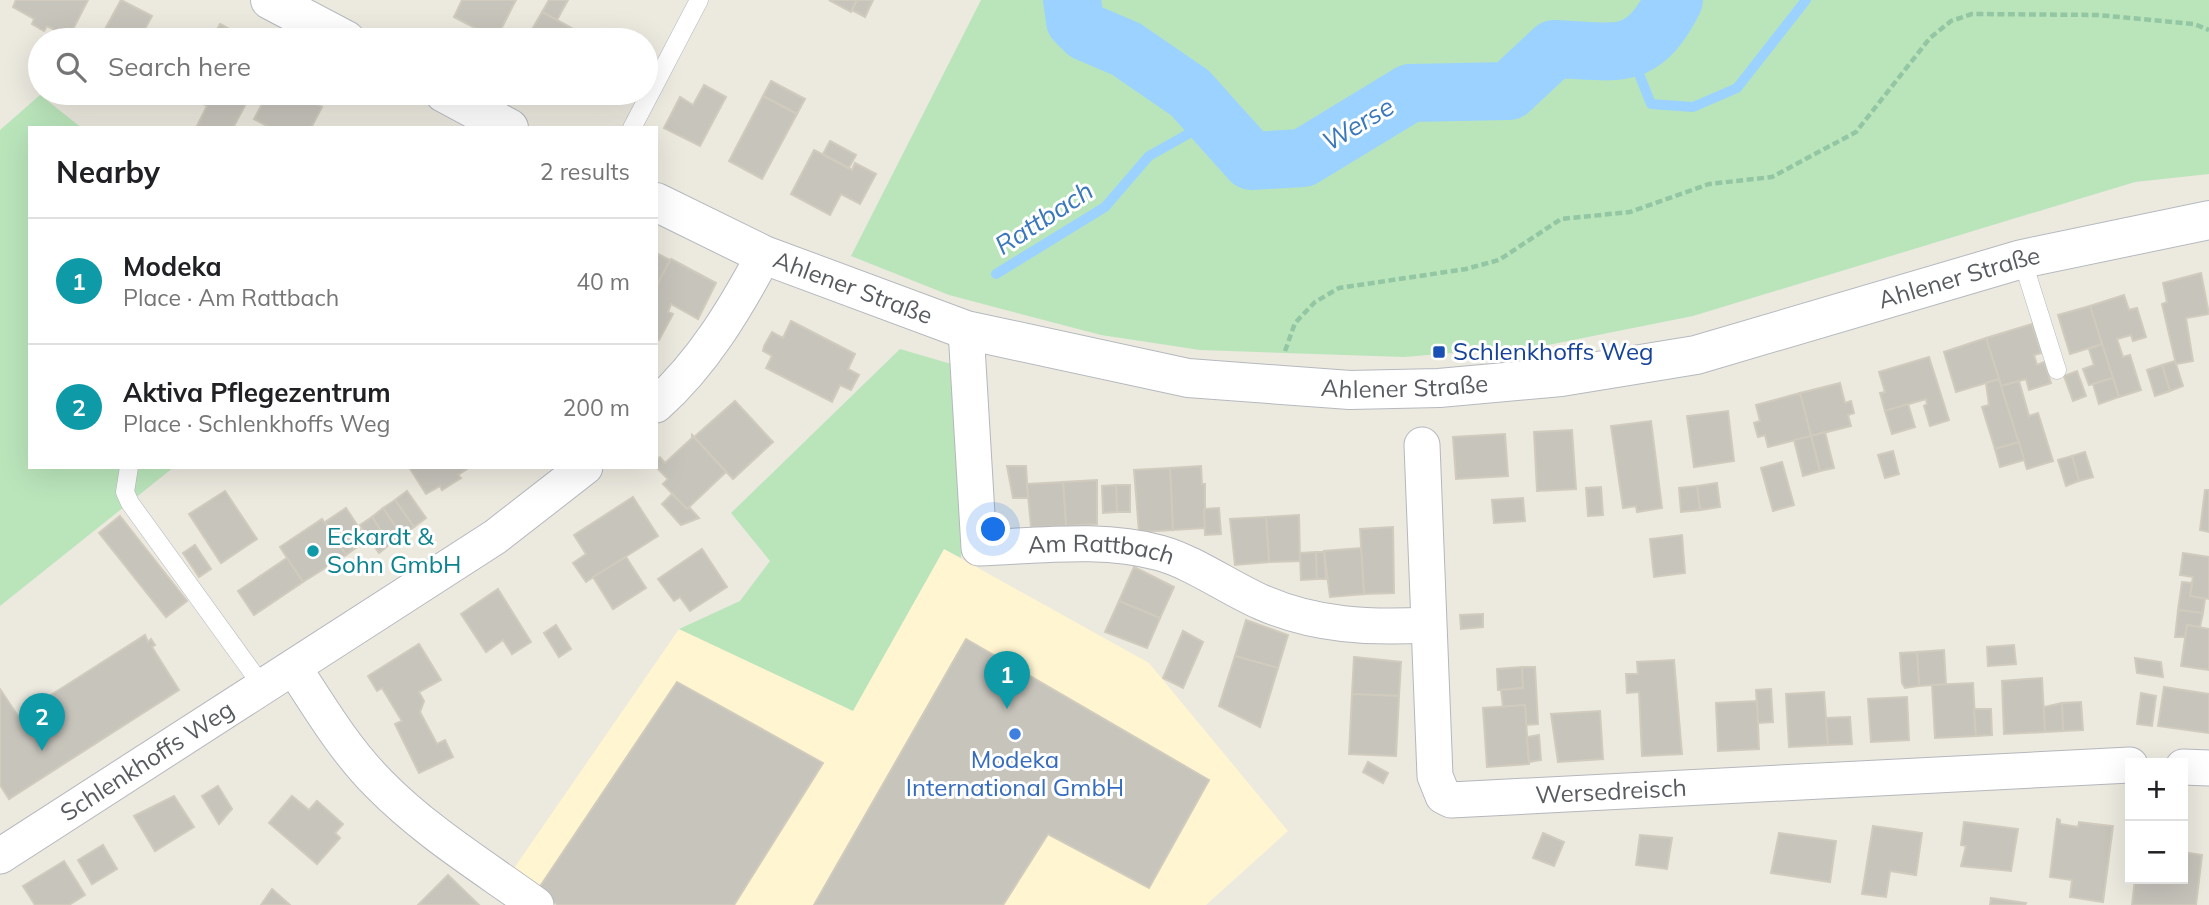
<!DOCTYPE html>
<html lang="en">
<head>
<meta charset="utf-8">
<style>
  body { margin:0; font-family:Mulish,sans-serif; background:#f2f2f2; color:#202124 }
  .controls { position:absolute; right:21px; bottom:21px; display:grid; overflow:hidden; border-radius:0px; box-shadow:0 7px 28px #0002 }
  .controls button { width:63px; height:63px; display:grid; place-items:center; padding:0; border:0; border-bottom:2px solid #e0e0e0; background:#fff; color:#202124; font:35px sans-serif }
  .you { position:absolute; left:994px; top:530px; width:24px; height:24px; margin:-18px; border:5px solid #fff; border-radius:50%; background:#1a73e8; box-shadow:0 0 0 10px #1a73e833 }
  .badge { display:grid; place-items:center; width:46px; height:46px; border-radius:50%; background:#ed3824; color:#fff; font-size:23px; font-weight:700 }
  .pin { position:absolute; translate:-50% -58px; filter:drop-shadow(0 2px 4px #0008) }
  .pin::after { content:''; position:absolute; top:37px; width:24px; height:21px; background:inherit; clip-path:polygon(0 0,100% 0,50% 100%) }
  .list { margin:0; padding:0; list-style:none }
  h2 { display:flex; justify-content:space-between; align-items:center; height:91px; margin:0; padding:0 28px; font-size:30px }
  h2 small { font-size:23px; font-weight:400; color:#757577 }
  .list li { display:grid; grid-template-columns:46px 1fr auto; gap:21px; align-items:center; box-sizing:border-box; height:126px; padding:0 28px; border-top:2px solid #e0e0e0 }
  .list b { display:block; font-size:26px; white-space:nowrap }
  .list p { margin:0; font-size:23px; white-space:nowrap; color:#757577 }
  .list em { font-size:23px; font-style:normal; color:#757577 }
  .icon { flex:none; width:38px; height:38px; fill:none; stroke:currentColor; stroke-width:2; stroke-linecap:round; stroke-linejoin:round }
  .map { position:relative; flex:none; width:2209px; height:905px; overflow:hidden }
  .search { position:absolute; background:#fff; box-shadow:0 7px 28px #0002; left:28px; top:28px; width:630px; height:77px; display:flex; align-items:center; gap:18px; box-sizing:border-box; padding:0 24px; border-radius:38px; color:#757577; font-size:26px }
  .panel { position:absolute; background:#fff; box-shadow:0 7px 28px #0002; left:28px; top:126px; width:630px; height:343px; border-radius:0px }
  .map>svg:first-child { display:block }
  .commercial { fill:#fff5d1 }
  .green { fill:#bae5bb }
  .lines { fill:none; stroke-linecap:round; stroke-linejoin:round }
  .stream { stroke:#9cd2ff; stroke-width:10 }
  .river { stroke:#9cd2ff; stroke-width:58 }
  .building { fill:#c7c4bc; stroke:#d0cbbd; stroke-width:2 }
  .service-casing { stroke:#b5b7bd; stroke-width:19 }
  .minor-casing { stroke:#b5b7bd; stroke-width:37 }
  .secondary-casing { stroke:#b5b9bf; stroke-width:40 }
  .path { stroke:#93c6a2; stroke-width:4.5; stroke-dasharray:7 3.5; stroke-linecap:butt }
  .service { stroke:#fff; stroke-width:18 }
  .minor { stroke:#fff; stroke-width:35 }
  .secondary { stroke:#fff; stroke-width:38 }
  .transit-dot { fill:#1a4fb4; stroke:#fff; stroke-width:2.5 }
  .culture-dot { fill:#0f9aa8; stroke:#fff; stroke-width:2.5 }
  .shop-dot { fill:#3f7fe0; stroke:#fff; stroke-width:2.5 }
  .labels { text-anchor:middle; stroke-width:6; stroke-linejoin:round; paint-order:stroke }
  .street-label { font-size:24px; fill:#585c61; stroke:#fff }
  .transit-label { font-size:24px; fill:#164399; stroke:#fff; text-anchor:start }
  .culture-label { font-size:24px; fill:#0d838f; stroke:#fff; text-anchor:start }
  .shop-label { font-size:24px; fill:#366cbe; stroke:#fff }
  .water-label { font-size:26px; font-style:italic; fill:#3a77bb; stroke:#fff }
</style>
</head>
<body>
<div class="map">
<svg width="2209" height="905" viewBox="0 0 2209 905">
  <rect width="100%" height="100%" fill="#ece9df"/>
  <polygon class="commercial" points="944,549 1149,663 1288,831 1206,905 555,905 510,874 679,629 853,710"/>
  <g class="green">
    <polygon points="981,0 2209,0 2209,174 2135,182 1693,316 1548,345 1404,357 1200,350 1101,335 949,295 851,256"/>
    <polygon points="40,95 82,128 30,128 30,467 174,467 0,606 0,130"/>
    <polygon points="900,349 958,366 961,558 944,549 853,711 679,629 740,601 770,561 731,513"/>
  </g>
  <g class="lines">
    <g class="stream">
      <polyline points="1630,51 1651,104 1693,107 1737,88 1806,0"/>
      <polyline points="996,274 1105,207 1149,156 1213,120"/>
    </g>
    <path class="river" d="M1072,0L1075,21L1086,32L1126,49L1190,93L1251,161L1303,158L1410,93L1509,91L1554,49C1617,51 1642,64 1674,0"/>
  </g>
  <g class="building">
    <polygon points="16,0 88,0 69,37 47,26 44,31 32,24 34,19 13,7"/>
    <polygon points="121,0 152,16 139,40 99,40"/>
    <polygon points="462,0 516,0 496,39 454,17"/>
    <polygon points="549,0 568,0 557,20 542,12"/>
    <polygon points="829,0 857,0 851,12"/>
    <polygon points="857,0 873,0 865,17 852,10"/>
    <polygon points="542,12 581,33 576,40 526,40"/>
    <polygon points="220,24 249,40 211,40"/>
    <polygon points="771,81 805,99 797,114 763,96"/>
    <polygon points="704,85 726,97 700,146 664,128 680,97 693,105"/>
    <polygon points="183,93 244,93 250,96 233,128 196,128 207,106"/>
    <polygon points="268,93 304,93 304,98 322,107 311,128 271,128 254,119"/>
    <polygon points="763,96 797,114 762,179 729,161"/>
    <polygon points="830,141 856,155 849,168 823,154"/>
    <polygon points="814,150 852,170 855,163 876,174 860,204 841,194 830,215 791,194"/>
    <polygon points="656,253 670,260 656,287"/>
    <polygon points="671,259 716,283 698,319 671,304 668,312 673,314 659,340 656,339 656,287"/>
    <polygon points="2201,273 2209,314 2186,318 2193,361 2176,364 2162,304 2167,302 2163,283"/>
    <polygon points="2124,295 2129,310 2137,308 2146,337 2133,341 2131,335 2117,339 2123,357 2130,355 2141,390 2119,397 2090,306"/>
    <polygon points="2090,306 2102,344 2070,354 2058,315"/>
    <polygon points="791,321 855,354 848,369 859,375 851,390 840,385 832,402 766,368 772,356 763,351 764,346 772,332 783,338"/>
    <polygon points="2032,324 2041,353 2034,355 2037,365 2044,362 2051,383 2029,390 2026,379 2001,386 1986,338"/>
    <polygon points="1986,338 1999,379 1956,392 1944,352"/>
    <polygon points="2102,344 2113,378 2089,385 2083,369 2094,365 2089,349"/>
    <polygon points="1929,357 1949,420 1930,426 1924,406 1927,404 1926,399 1885,411 1880,393 1885,392 1879,372"/>
    <polygon points="2175,361 2183,386 2170,391 2162,365"/>
    <polygon points="2162,365 2170,391 2155,396 2147,370"/>
    <polygon points="2077,371 2086,396 2073,401 2064,376"/>
    <polygon points="2113,378 2119,397 2099,404 2093,384"/>
    <polygon points="1999,379 2019,442 1995,449 1982,407 1989,405 1986,383"/>
    <polygon points="2019,381 2029,416 2038,413 2053,461 2027,469 2001,386"/>
    <polygon points="1840,383 1845,403 1851,401 1854,413 1848,415 1851,426 1811,436 1800,393"/>
    <polygon points="1800,393 1811,436 1768,447 1765,435 1758,437 1754,423 1760,421 1756,405"/>
    <polygon points="735,401 773,442 733,479 694,437"/>
    <polygon points="1908,404 1915,427 1892,434 1885,411"/>
    <polygon points="1728,411 1734,461 1694,467 1687,416"/>
    <polygon points="1651,421 1662,508 1637,512 1636,506 1623,508 1611,426"/>
    <polygon points="1572,430 1576,489 1537,491 1534,432"/>
    <polygon points="1825,432 1834,468 1820,471 1811,436"/>
    <polygon points="1505,434 1508,476 1456,479 1453,437"/>
    <polygon points="692,435 726,472 687,509 663,484 668,479 656,467 656,460 660,457 665,463 692,438"/>
    <polygon points="1811,436 1820,471 1803,476 1794,440"/>
    <polygon points="2019,442 2024,460 2000,467 1995,449"/>
    <polygon points="1893,451 1899,474 1885,478 1878,455"/>
    <polygon points="2085,452 2093,477 2079,481 2072,456"/>
    <polygon points="2072,456 2079,481 2066,486 2058,460"/>
    <polygon points="1782,462 1794,505 1773,511 1761,468"/>
    <polygon points="1007,466 1026,466 1028,498 1013,498"/>
    <polygon points="1201,466 1202,484 1205,484 1205,528 1173,530 1170,468"/>
    <polygon points="409,467 470,467 458,475 461,478 442,490 440,486 426,494"/>
    <polygon points="1170,468 1173,530 1139,532 1134,470"/>
    <polygon points="1097,480 1097,524 1066,526 1063,482"/>
    <polygon points="1063,482 1066,526 1031,527 1027,484"/>
    <polygon points="1717,483 1720,507 1700,510 1697,486"/>
    <polygon points="1116,485 1130,485 1130,512 1117,512"/>
    <polygon points="1116,485 1117,512 1103,513 1102,486"/>
    <polygon points="1697,486 1700,510 1681,512 1679,488"/>
    <polygon points="1601,487 1603,515 1588,516 1586,488"/>
    <polygon points="2205,490 2209,490 2209,532 2200,530"/>
    <polygon points="225,491 257,539 221,563 189,514"/>
    <polygon points="407,491 426,518 414,527 395,500"/>
    <polygon points="672,494 687,509 689,507 699,518 681,525 662,504"/>
    <polygon points="633,497 658,536 586,582 573,563 586,554 574,535"/>
    <polygon points="1523,498 1525,521 1494,523 1492,500"/>
    <polygon points="395,500 414,527 402,536 383,508"/>
    <polygon points="346,508 367,540 346,555 325,522"/>
    <polygon points="383,508 402,536 390,544 372,517"/>
    <polygon points="1219,508 1221,534 1205,535 1204,509"/>
    <polygon points="1299,515 1300,561 1269,562 1266,517"/>
    <polygon points="120,516 187,601 166,617 99,533"/>
    <polygon points="372,517 390,544 379,553 360,525"/>
    <polygon points="1266,517 1269,562 1235,565 1230,519"/>
    <polygon points="322,519 346,555 303,582 280,547"/>
    <polygon points="1393,527 1394,593 1364,594 1360,529"/>
    <polygon points="1682,535 1685,573 1654,577 1650,539"/>
    <polygon points="195,545 211,569 199,577 183,553"/>
    <polygon points="1361,548 1364,594 1330,597 1324,551"/>
    <polygon points="702,549 727,587 690,611 680,597 674,601 658,579"/>
    <polygon points="1316,552 1317,579 1301,580 1300,553"/>
    <polygon points="1316,552 1324,552 1326,579 1317,579"/>
    <polygon points="2183,553 2209,557 2209,599 2190,596 2193,577 2180,575"/>
    <polygon points="626,557 646,588 613,609 593,577"/>
    <polygon points="287,558 303,582 254,615 238,591"/>
    <polygon points="1134,567 1174,587 1160,618 1119,601"/>
    <polygon points="2182,582 2192,583 2190,596 2205,599 2203,613 2178,610"/>
    <polygon points="498,589 531,642 512,654 503,640 486,652 461,614"/>
    <polygon points="1119,601 1160,618 1147,648 1105,632"/>
    <polygon points="2178,610 2203,613 2200,627 2187,625 2185,637 2175,637"/>
    <polygon points="1483,614 1483,627 1461,629 1460,615"/>
    <polygon points="1246,620 1288,635 1278,668 1235,656"/>
    <polygon points="556,625 571,649 559,657 544,633"/>
    <polygon points="2187,625 2209,629 2209,670 2181,666"/>
    <polygon points="1183,631 1203,642 1183,688 1163,678"/>
    <polygon points="145,635 148,642 151,639 155,645 152,647 179,690 9,799 0,785 0,689 18,716"/>
    <polygon points="966,639 1209,780 1149,888 1048,834 1003,905 814,905"/>
    <polygon points="419,644 441,680 419,692 424,701 420,712 437,744 445,740 453,757 419,773 395,724 402,721 382,688 377,691 368,676"/>
    <polygon points="2014,645 2016,664 1988,666 1987,647"/>
    <polygon points="1944,650 1946,684 1919,686 1917,652"/>
    <polygon points="1917,652 1919,686 1905,688 1902,683 1900,653"/>
    <polygon points="1235,656 1278,668 1260,727 1219,706"/>
    <polygon points="1354,657 1401,662 1399,696 1352,694"/>
    <polygon points="2135,658 2161,662 2163,677 2137,673"/>
    <polygon points="1674,660 1682,754 1642,756 1639,692 1627,693 1626,674 1638,674 1637,662"/>
    <polygon points="1522,667 1523,688 1498,690 1497,669"/>
    <polygon points="1522,667 1535,667 1538,724 1526,725 1525,705 1503,707 1501,690 1523,688"/>
    <polygon points="2042,678 2045,732 2004,734 2002,681"/>
    <polygon points="677,682 823,763 734,905 558,905 537,891"/>
    <polygon points="1973,683 1976,736 1935,738 1932,685"/>
    <polygon points="2164,687 2209,694 2209,733 2158,726"/>
    <polygon points="1771,689 1773,722 1758,723 1756,690"/>
    <polygon points="1824,692 1828,745 1789,747 1786,694"/>
    <polygon points="2141,693 2156,696 2152,726 2137,724"/>
    <polygon points="1352,694 1399,696 1396,756 1349,754"/>
    <polygon points="1907,697 1909,740 1871,742 1868,699"/>
    <polygon points="1757,701 1759,749 1718,751 1716,703"/>
    <polygon points="2081,702 2083,730 2063,731 2062,703"/>
    <polygon points="2062,703 2063,731 2045,732 2044,707"/>
    <polygon points="1525,705 1529,764 1487,767 1483,708"/>
    <polygon points="1974,709 1991,709 1992,735 1976,736"/>
    <polygon points="1600,711 1603,759 1558,762 1551,714"/>
    <polygon points="1850,717 1852,744 1828,745 1826,718"/>
    <polygon points="1539,735 1541,760 1529,762 1527,737"/>
    <polygon points="1368,762 1388,773 1383,783 1363,772"/>
    <polygon points="218,786 232,809 219,824 202,796"/>
    <polygon points="174,796 194,827 155,851 134,816"/>
    <polygon points="292,796 309,810 317,801 343,824 335,833 340,838 317,864 269,823"/>
    <polygon points="2057,819 2060,820 2060,824 2078,827 2079,822 2113,826 2103,902 2070,897 2072,880 2050,877"/>
    <polygon points="1964,822 2018,829 2011,871 1961,866 1966,846 1961,845"/>
    <polygon points="1873,826 1922,833 1916,875 1890,871 1886,897 1862,894"/>
    <polygon points="1543,833 1564,842 1554,866 1533,858"/>
    <polygon points="1779,833 1836,841 1830,882 1771,873"/>
    <polygon points="1640,835 1672,838 1667,869 1636,865"/>
    <polygon points="103,845 117,869 92,884 78,860"/>
    <polygon points="2183,852 2202,855 2196,905 2132,905 2135,879 2183,879"/>
    <polygon points="64,861 85,895 69,905 35,905 23,886"/>
    <polygon points="448,875 479,905 418,905"/>
    <polygon points="272,889 290,905 261,905"/>
    <polygon points="1991,898 2026,903 2025,905 1990,905"/>
  </g>
  <g class="lines">
    <defs>
      <g id="service">
        <polyline points="632,128 699,0"/>
        <polyline points="2022,259 2057,370"/>
        <polyline points="129,467 125,492 130,503 263,687"/>
      </g>
      <g id="minor">
        <path id="s1" d="M966,330L979,548C1038,546 1102,537 1160,553C1193,562 1229,588 1261,602C1315,626 1370,628 1428,625"/>
        <path d="M656,405C703,363 735,309 764,255"/>
        <path id="s2" d="M1422,445L1435,776L1443,796L1451,800L2130,765"/>
        <path d="M294,668C320,708 345,750 379,784C425,831 482,866 536,905"/>
        <polyline points="2183,767 2209,768"/>
        <path id="s3" d="M0,856L495,537L585,467"/>
      </g>
      <g id="secondary">
        <polyline points="270,0 346,40"/>
        <polyline points="444,93 509,128"/>
        <path id="s4" d="M656,202L764,255L966,330L1188,378L1350,390L1439,388L1561,377L1696,355L2022,259L2209,220"/>
      </g>
    </defs>
    <use href="#service" class="service-casing"/>
    <use href="#minor" class="minor-casing"/>
    <use href="#secondary" class="secondary-casing"/>
    <polyline class="path" points="1285,351 1295,323 1315,302 1339,288 1466,269 1499,260 1561,219 1630,212 1709,184 1772,177 1856,132 1930,38 1951,21 1972,14 2098,15 2194,24 2209,30"/>
    <use href="#service" class="service"/>
    <use href="#minor" class="minor"/>
    <use href="#secondary" class="secondary"/>
  </g>
  <rect class="transit-dot" x="1432" y="345" width="14" height="14" rx="3.5"/>
  <circle class="culture-dot" cx="313" cy="551" r="7"/>
  <circle class="shop-dot" cx="1015" cy="734" r="7"/>
  <g class="labels">
    <g class="street-label">
      <text dy="8" stroke="none"><textPath href="#s4" startOffset="1348">Ahlener Straße</textPath></text>
      <text dy="8" stroke="none"><textPath href="#s4" startOffset="215">Ahlener Straße</textPath></text>
      <text dy="8" stroke="none"><textPath href="#s4" startOffset="780">Ahlener Straße</textPath></text>
      <text dy="8" stroke="none"><textPath href="#s1" startOffset="341">Am Rattbach</textPath></text>
      <text dy="8" stroke="none"><textPath href="#s3" startOffset="175">Schlenkhoffs Weg</textPath></text>
      <text dy="8" stroke="none"><textPath href="#s2" startOffset="522">Wersedreisch</textPath></text>
    </g>
    <g class="transit-label">
      <text x="1453" y="360">Schlenkhoffs Weg</text>
    </g>
    <g class="culture-label">
      <text x="327" y="545">Eckardt &amp;<tspan x="327" dy="28">Sohn GmbH</tspan></text>
    </g>
    <g class="shop-label">
      <text x="1015" y="768">Modeka<tspan x="1015" dy="28">International GmbH</tspan></text>
    </g>
    <g class="water-label">
      <text transform="translate(1358 124) rotate(-31)" y="9">Werse</text>
      <text transform="translate(1044 218) rotate(-33)" y="9">Rattbach</text>
    </g>
  </g>
</svg>
<div class="controls">
<button>+</button>
<button>−</button>
</div>
<div class="you"></div>
<div class="pin badge" style="left:1007px;top:709px;background:#0f9aa8">1</div>
<div class="pin badge" style="left:42px;top:751px;background:#0f9aa8">2</div>
<div class="search"><svg class="icon" aria-label="search" viewBox="0 0 24 24"><circle cx="10" cy="10" r="6"/><path d="M15 15l6 6"/></svg>Search here</div>
<section class="panel">
<h2>Nearby<small>2 results</small></h2>
<ul class="list">
<li><span class="badge" style="background:#0f9aa8">1</span><div><b>Modeka</b><p>Place · Am Rattbach</p></div><em>40 m</em></li>
<li><span class="badge" style="background:#0f9aa8">2</span><div><b>Aktiva Pflegezentrum</b><p>Place · Schlenkhoffs Weg</p></div><em>200 m</em></li>
</ul>
</section>
</div>
</body>
</html>
